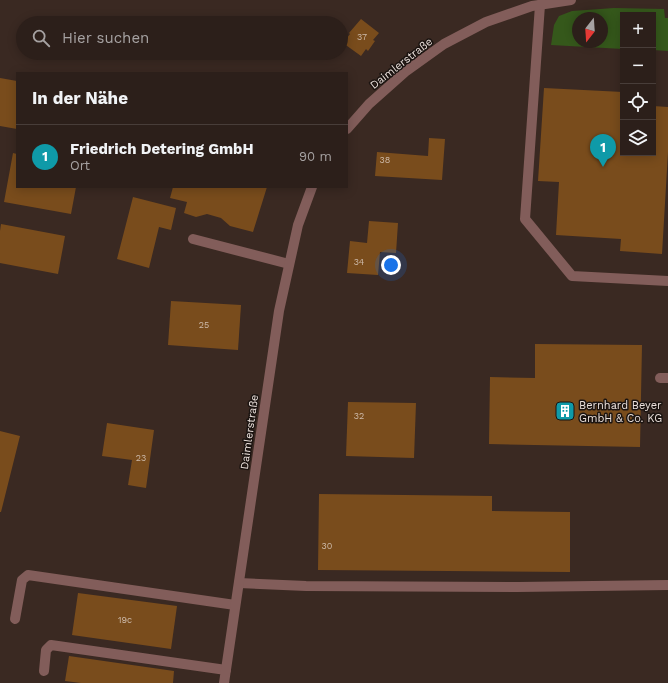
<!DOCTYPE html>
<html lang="de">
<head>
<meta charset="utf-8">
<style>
  body { margin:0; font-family:"Work Sans",sans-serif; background:#382c27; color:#f1f3f6 }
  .controls { position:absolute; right:12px; top:12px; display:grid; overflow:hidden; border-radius:0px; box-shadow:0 2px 10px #0003 }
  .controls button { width:36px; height:36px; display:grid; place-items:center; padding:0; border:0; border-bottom:1px solid #483d39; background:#2c1f1a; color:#f1f3f6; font:20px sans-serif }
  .compass { position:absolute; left:572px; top:12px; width:36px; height:36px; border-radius:50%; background:#2c1f1a; box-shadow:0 2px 10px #0003; rotate:197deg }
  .you { position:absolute; left:391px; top:265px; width:14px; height:14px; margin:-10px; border:3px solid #fff; border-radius:50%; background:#1a73e8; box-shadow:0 0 0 6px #1a73e833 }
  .badge { display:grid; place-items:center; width:26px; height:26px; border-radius:50%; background:#0b8043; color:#fff; font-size:13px; font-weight:700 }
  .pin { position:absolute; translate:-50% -33px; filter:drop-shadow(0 1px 2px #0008) }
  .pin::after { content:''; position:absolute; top:21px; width:14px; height:12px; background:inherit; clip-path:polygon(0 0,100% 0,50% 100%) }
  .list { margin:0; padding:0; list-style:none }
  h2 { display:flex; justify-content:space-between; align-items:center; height:52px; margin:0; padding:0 16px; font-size:17px }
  h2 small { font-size:13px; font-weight:400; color:#a6a2a2 }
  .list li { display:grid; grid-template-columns:26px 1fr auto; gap:12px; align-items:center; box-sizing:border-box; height:64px; padding:0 16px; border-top:1px solid #483d39 }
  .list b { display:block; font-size:15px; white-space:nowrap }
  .list p { margin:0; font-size:13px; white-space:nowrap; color:#a6a2a2 }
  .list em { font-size:13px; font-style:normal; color:#a6a2a2 }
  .icon { flex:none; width:22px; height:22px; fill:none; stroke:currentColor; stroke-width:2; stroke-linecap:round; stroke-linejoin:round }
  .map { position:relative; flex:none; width:668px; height:683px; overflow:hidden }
  .search { position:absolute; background:#2c1f1a; box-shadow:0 2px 10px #0003; left:16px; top:16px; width:332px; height:44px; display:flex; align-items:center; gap:10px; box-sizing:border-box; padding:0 14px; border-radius:22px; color:#a6a2a2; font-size:15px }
  .panel { position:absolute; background:#2c1f1a; box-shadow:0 2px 10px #0003; left:16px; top:72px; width:332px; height:116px; border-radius:0px }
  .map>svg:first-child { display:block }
  .green { fill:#35581b; fill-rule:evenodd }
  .building { fill:#794c1c }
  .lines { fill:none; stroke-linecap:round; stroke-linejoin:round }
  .lane { stroke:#825d5a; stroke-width:10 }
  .street { stroke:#825d5a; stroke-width:10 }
  .labels { text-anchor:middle; stroke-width:3; stroke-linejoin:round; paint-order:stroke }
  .number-label { font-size:9px; fill:#cebbab }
  .street-label { font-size:11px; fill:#ebe0db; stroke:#1b1411 }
  .poi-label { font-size:11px; fill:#ebe0db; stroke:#1b1411; text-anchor:start }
</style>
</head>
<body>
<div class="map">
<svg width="668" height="683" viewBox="0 0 668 683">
  <rect width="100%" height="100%" fill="#3a2922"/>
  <path class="green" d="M614,8L664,9L665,18H668V51L653,50V15H623V49L551,45L554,25L559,16L572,11ZM578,18H602V42H578Z"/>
  <g class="building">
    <polygon points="361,19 379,33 373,40 375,41 368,51 366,49 361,56 343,43 350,34 349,33"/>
    <polygon points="0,78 17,81 17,129 0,126"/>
    <polygon points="544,88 623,92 623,153 653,153 653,106 668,107 668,152 662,254 620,251 621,239 556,235 559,182 538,181"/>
    <polygon points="429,138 445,139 442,180 375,176 377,152 428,156"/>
    <polygon points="13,153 17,154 17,187 76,187 71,214 4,202"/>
    <polygon points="173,187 267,187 253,232 230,226 221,218 207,214 196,217 184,213 187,202 170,198"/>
    <polygon points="133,197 176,208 171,230 159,227 149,268 117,259"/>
    <polygon points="369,221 398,223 396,253 380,252 378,275 347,273 350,241 367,243"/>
    <polygon points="1,224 65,236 58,274 0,263 0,231"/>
    <polygon points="171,301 241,305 238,350 168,345"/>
    <polygon points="535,344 642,345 640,447 489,444 490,377 535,378"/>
    <polygon points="348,402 416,403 414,458 346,456"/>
    <polygon points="107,423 154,430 146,488 128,485 132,460 102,456"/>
    <polygon points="0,431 20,436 1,512 0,512"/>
    <polygon points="319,494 492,496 492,511 570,512 570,572 318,570"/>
    <polygon points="78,593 177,606 171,649 72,635"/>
    <polygon points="69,656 174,671 173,683 81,683 65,681"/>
  </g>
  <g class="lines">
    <g class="lane">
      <polyline points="540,5 525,219 572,276 668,281"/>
      <polyline points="193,239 289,264"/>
      <polyline points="660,378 668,378"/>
      <polyline points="239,583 306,586 518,587 668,585"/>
      <polyline points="15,619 22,580 28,575 235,605"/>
      <polyline points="44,671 46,650 51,645 226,670"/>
    </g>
    <g class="street">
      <polyline points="347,129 369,104 405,72 444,44 486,22 532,6 571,0"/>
      <polyline points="224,683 279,311 298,225 312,187"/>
    </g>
  </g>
  <defs>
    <symbol id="building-square" viewBox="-11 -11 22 22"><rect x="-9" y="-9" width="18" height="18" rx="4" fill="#0f9aa8" stroke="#1b1411"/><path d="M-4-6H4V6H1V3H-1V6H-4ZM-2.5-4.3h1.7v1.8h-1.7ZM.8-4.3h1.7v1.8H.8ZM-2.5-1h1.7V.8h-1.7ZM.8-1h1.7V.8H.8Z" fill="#fff"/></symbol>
  </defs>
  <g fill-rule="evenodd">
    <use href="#building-square" x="554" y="400" width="22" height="22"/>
  </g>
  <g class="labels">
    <g class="number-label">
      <text x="362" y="40">37</text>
      <text x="385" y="163">38</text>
      <text x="359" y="265">34</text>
      <text x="204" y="328">25</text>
      <text x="359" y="419">32</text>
      <text x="141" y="461">23</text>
      <text x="327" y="549">30</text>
      <text x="125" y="623">19c</text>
    </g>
    <g class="street-label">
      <text transform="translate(401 63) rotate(-38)" y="4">Daimlerstraße</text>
      <text transform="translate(249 432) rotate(-82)" y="4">Daimlerstraße</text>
    </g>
    <g class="poi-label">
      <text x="579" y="409">Bernhard Beyer<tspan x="579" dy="13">GmbH &amp; Co. KG</tspan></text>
    </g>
  </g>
</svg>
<div class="controls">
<button>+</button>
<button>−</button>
<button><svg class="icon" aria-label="locate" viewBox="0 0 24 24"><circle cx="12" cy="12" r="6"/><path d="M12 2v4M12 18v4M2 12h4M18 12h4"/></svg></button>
<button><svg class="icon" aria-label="layers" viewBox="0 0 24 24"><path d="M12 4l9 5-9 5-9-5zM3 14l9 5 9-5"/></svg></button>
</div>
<svg class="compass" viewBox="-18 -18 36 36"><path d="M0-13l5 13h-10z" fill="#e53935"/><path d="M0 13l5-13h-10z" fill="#a6a2a2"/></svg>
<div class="you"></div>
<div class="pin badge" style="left:603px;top:167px;background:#0f9aa8">1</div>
<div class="search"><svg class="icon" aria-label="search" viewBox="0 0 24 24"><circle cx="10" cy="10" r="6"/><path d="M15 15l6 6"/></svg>Hier suchen</div>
<section class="panel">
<h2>In der Nähe<small></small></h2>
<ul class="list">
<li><span class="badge" style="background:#0f9aa8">1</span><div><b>Friedrich Detering GmbH</b><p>Ort</p></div><em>90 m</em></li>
</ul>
</section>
</div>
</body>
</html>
